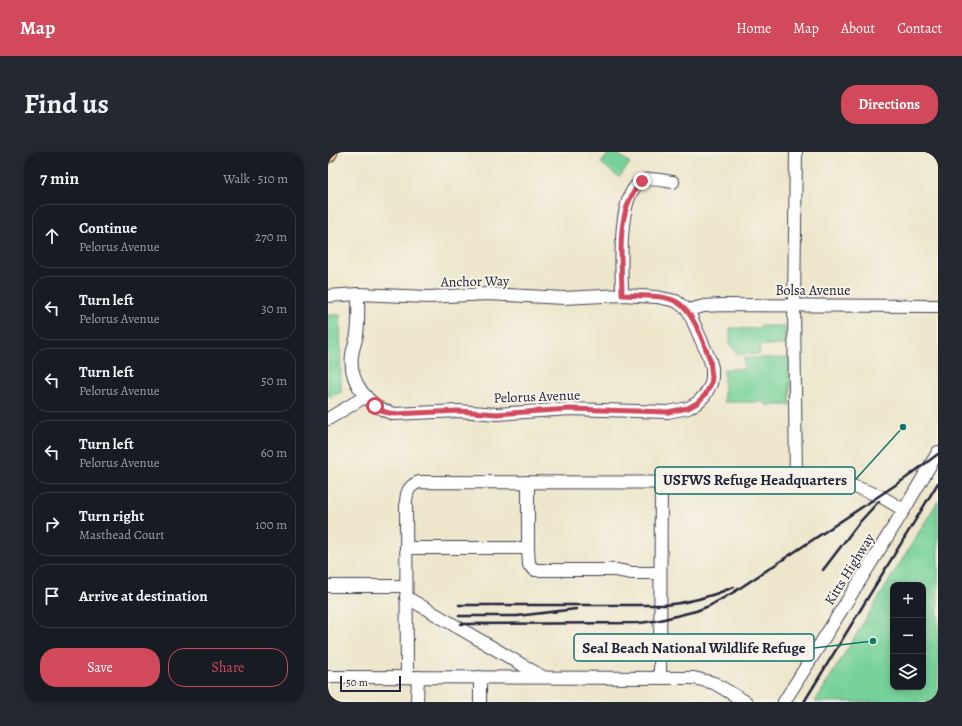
<!DOCTYPE html>
<html lang="en">
<head>
<meta charset="utf-8">
<style>
  body { margin:0; font-family:Alegreya,serif; background:#242831; color:#f1f3f6 }
  .controls { position:absolute; right:12px; bottom:12px; display:grid; overflow:hidden; border-radius:8px; box-shadow:0 2px 10px #0003 }
  .controls button { width:36px; height:36px; display:grid; place-items:center; padding:0; border:0; border-bottom:1px solid #363941; background:#171b24; color:#f1f3f6; font:20px sans-serif }
  .scale { position:absolute; left:12px; bottom:10px; width:61px; box-sizing:border-box; padding-left:4px; border:2px solid #22223b; border-top:0; font-size:11px; line-height:14px; white-space:nowrap; color:#22223b; -webkit-text-stroke:3px #f7f3e8; paint-order:stroke }
  .stop { position:absolute; width:12px; height:12px; margin:-9px; border:3px solid #d1495b; border-radius:50%; background:#fff }
  .stop.end { background:#d1495b; border-color:#fff; box-shadow:0 1px 4px #0008 }
  .list { margin:0; padding:0; list-style:none }
  h2 { display:flex; justify-content:space-between; align-items:center; height:52px; margin:0; padding:0 16px; font-size:17px }
  h2 small { font-size:13px; font-weight:400; color:#9ea1a6 }
  .list li { display:grid; grid-template-columns:26px 1fr auto; gap:12px; align-items:center; box-sizing:border-box; height:64px; margin:0 8px 8px; padding:0 8px; border:1px solid #363941; border-radius:16px }
  .list b { display:block; font-size:15px; white-space:nowrap }
  .list p { margin:0; font-size:13px; white-space:nowrap; color:#9ea1a6 }
  .list em { font-size:13px; font-style:normal; color:#9ea1a6 }
  .actions { display:flex; gap:8px; padding:12px 16px }
  .actions a { flex:1; padding:9px 0; border:1px solid #d1495b; border-radius:16px; text-align:center; font-size:14px; color:#d1495b }
  .actions .main { background:#d1495b; color:#fff }
  .icon { flex:none; width:22px; height:22px; fill:none; stroke:currentColor; stroke-width:2; stroke-linecap:round; stroke-linejoin:round }
  .map { position:relative; flex:none; width:610px; height:550px; overflow:hidden; border-radius:16px }
  header { display:flex; align-items:center; gap:24px; box-sizing:border-box; height:56px; padding:0 20px; background:#d1495b; color:#fff }
  header strong { font-size:19px }
  nav { display:flex; gap:22px; margin-inline-start:auto; font-size:14px }
  .intro { display:flex; align-items:center; justify-content:space-between; box-sizing:border-box; height:96px; padding:0 24px }
  h1 { margin:0; font-size:28px }
  .button { padding:10px 18px; border-radius:16px; background:#d1495b; color:#fff; font-size:14px; font-weight:700 }
  main { display:flex; gap:24px; padding:0 24px }
  aside { flex:1; background:#171b24; border-radius:16px; box-shadow:0 2px 10px #0003 }
  .map>svg:first-child { display:block }
  .green { fill:#77d299; stroke:#4c7a6a; fill-rule:evenodd }
  .lines { fill:none; stroke-linecap:round; stroke-linejoin:round }
  .minor-casing { stroke:#403f51; stroke-width:14 }
  .major-casing { stroke:#403f51; stroke-width:17 }
  .minor { stroke:#fff; stroke-width:12 }
  .major { stroke:#febb71; stroke-width:15 }
  .rail { stroke:#22223b; stroke-width:2.5 }
  .route { stroke:#d1495b; stroke-width:5 }
  .labels { text-anchor:middle; stroke-width:4; stroke-linejoin:round; paint-order:stroke }
  .street-label { font-size:14px; fill:#22223b; stroke:#f7f3e8 }
  .leader { fill:none; stroke:#0f766e; stroke-width:1.5 }
  .callout-dot { fill:#0f766e; stroke:#f7f3e8; stroke-width:1.5 }
  .callout { fill:#f7f3e8; stroke:#0f766e; stroke-width:1.5 }
  .callout-label { font-size:15px; text-anchor:middle; font-weight:bold; fill:#22223b }
</style>
</head>
<body>
<header>
<strong>Map</strong>
<nav><a>Home</a><a>Map</a><a>About</a><a>Contact</a></nav>
</header>
<div class="intro"><h1>Find us</h1><a class="button">Directions</a></div>
<main>
<aside>
<h2>7 min<small>Walk · 510 m</small></h2>
<ul class="list">
<li><svg class="icon" aria-label="ahead" viewBox="0 0 24 24"><path d="M12 20V5M6 11l6-6 6 6"/></svg><div><b>Continue</b><p>Pelorus Avenue</p></div><em>270 m</em></li>
<li><svg class="icon" aria-label="left" viewBox="0 0 24 24"><path d="M17 20v-9H6M10 6l-5 5 5 5"/></svg><div><b>Turn left</b><p>Pelorus Avenue</p></div><em>30 m</em></li>
<li><svg class="icon" aria-label="left" viewBox="0 0 24 24"><path d="M17 20v-9H6M10 6l-5 5 5 5"/></svg><div><b>Turn left</b><p>Pelorus Avenue</p></div><em>50 m</em></li>
<li><svg class="icon" aria-label="left" viewBox="0 0 24 24"><path d="M17 20v-9H6M10 6l-5 5 5 5"/></svg><div><b>Turn left</b><p>Pelorus Avenue</p></div><em>60 m</em></li>
<li><svg class="icon" aria-label="right" viewBox="0 0 24 24"><path d="M7 20v-9h11M14 6l5 5-5 5"/></svg><div><b>Turn right</b><p>Masthead Court</p></div><em>100 m</em></li>
<li><svg class="icon" aria-label="arrive" viewBox="0 0 24 24"><path d="M6 21V4h12l-3 4 3 4H6"/></svg><div><b>Arrive at destination</b></div></li>
</ul>
<div class="actions"><a class="main">Save</a><a>Share</a></div>
</aside>
<div class="map">
<svg width="610" height="550" viewBox="0 0 610 550">
  <rect width="100%" height="100%" fill="#f7f3e8"/>
  <filter id="ink" filterUnits="userSpaceOnUse"><feTurbulence type="fractalNoise" baseFrequency=".025" numOctaves="2"/><feDisplacementMap in="SourceGraphic" scale="8" xChannelSelector="R" yChannelSelector="G"/><feConvolveMatrix kernelMatrix="1 2 1 2 8 2 1 2 1" color-interpolation-filters="sRGB"/></filter>
  <filter id="wash" filterUnits="userSpaceOnUse"><feTurbulence type="fractalNoise" baseFrequency=".012" numOctaves="4" result="noise"/><feDisplacementMap in="SourceGraphic" scale="16" xChannelSelector="R" yChannelSelector="G"/><feGaussianBlur stdDeviation="0.9" result="paint"/><feColorMatrix in="noise" values="0 0 0 0 0 0 0 0 0 0 0 0 0 0 0 0 0 1.4 0 .05"/><feComposite in="paint" operator="in"/></filter>
  <g filter="url(#wash)">
    <rect width="100%" height="100%" fill="#ede6cb"/>
    <g class="green">
      <polygon points="282,0 287,0 302,11 291,25 273,11"/>
      <polygon points="0,163 12,163 13,240 2,245 0,243"/>
      <polygon points="431,174 457,174 457,193 431,193 432,202 410,202 402,193 402,176 431,177"/>
      <polygon points="416,206 462,206 462,253 438,253 438,250 396,250 396,217 416,217"/>
      <path d="M610,349V550H487ZM565,433H595V535H565Z"/>
    </g>
  </g>
  <g filter="url(#ink)">
    <g class="lines">
      <defs>
        <g id="minor">
          <path d="M294,143C294,119 288,42 314,29C322,25 336,29 345,30"/>
          <path d="M0,144L30,142L100,145L160,142L236,146L294,143L329,145L348,149L360,158L382,208L384,216V225L383,232L377,243L369,251L360,256L340,260L242,257L169,262L131,259L66,262C41,255 20,230 24,203C25,196 28,189 29,182C31,169 30,155 30,142"/>
          <polyline points="360,158 376,154 394,153 610,154"/>
          <polyline points="0,267 38,244"/>
          <polyline points="468,331 466,153 468,0"/>
          <polyline points="78,396 200,396 200,330"/>
          <polyline points="200,396 201,413 207,418 288,418 304,421 332,421"/>
          <polyline points="0,434 78,434"/>
          <polyline points="78,445 215,525"/>
          <polyline points="0,525 366,526 386,531 418,550"/>
          <path d="M79,525L78,349C79,339 81,334 91,330L516,331L552,344L576,358"/>
          <polyline points="152,525 152,550"/>
          <polyline points="332,526 333,330"/>
          <polyline points="89,550 90,525"/>
          <polyline points="456,550 576,358 610,300"/>
        </g>
        <polyline id="major" points="0,3 2,0"/>
      </defs>
      <use href="#minor" class="minor-casing"/>
      <use href="#major" class="major-casing"/>
      <use href="#minor" class="minor"/>
      <use href="#major" class="major"/>
      <g class="rail">
        <polyline points="495,418 530,372 551,349"/>
        <path d="M131,453H337C360,451 384,444 406,435"/>
        <polyline points="131,464 189,464 248,457"/>
        <polyline points="133,472 312,471 332,468 368,459 381,454 406,440 578,326 610,302"/>
        <polyline points="476,550 610,331"/>
      </g>
    </g>
  </g>
  <g class="lines" filter="url(#ink)">
    <path class="route" d="M47,254L57,260L66,262L131,259L169,262L242,257L340,260L360,256L369,251L377,243L383,232L384,225L382,208C375,190 366,160 349,150C335,142 310,144 294,143C294,106 286,59 314,29"/>
  </g>
  <g class="labels">
    <g class="street-label">
      <text transform="translate(147 129) rotate(-1)" y="5">Anchor Way</text>
      <text x="485" y="143">Bolsa Avenue</text>
      <text transform="translate(209 244) rotate(-2)" y="5">Pelorus Avenue</text>
      <text transform="translate(521 417) rotate(-58)" y="5">Kitts Highway</text>
    </g>
  </g>
  <path class="leader" d="M575 275L527 328M545 489L486 496"/>
  <g class="callout-dot">
    <circle cx="575" cy="275" r="4"/>
    <circle cx="545" cy="489" r="4"/>
  </g>
  <g class="callout">
    <rect x="327" y="315" width="200" height="27" rx="4"/>
    <rect x="246" y="482" width="240" height="27" rx="4"/>
  </g>
  <g class="callout-label">
    <text x="427" y="333">USFWS Refuge Headquarters</text>
    <text x="366" y="501">Seal Beach National Wildlife Refuge</text>
  </g>
</svg>
<div class="controls">
<button>+</button>
<button>−</button>
<button><svg class="icon" aria-label="layers" viewBox="0 0 24 24"><path d="M12 4l9 5-9 5-9-5zM3 14l9 5 9-5"/></svg></button>
</div>
<div class="scale">50 m</div>
<div class="stop" style="left:47px;top:254px"></div>
<div class="stop end" style="left:314px;top:29px"></div>
</div>
</main>
</body>
</html>
